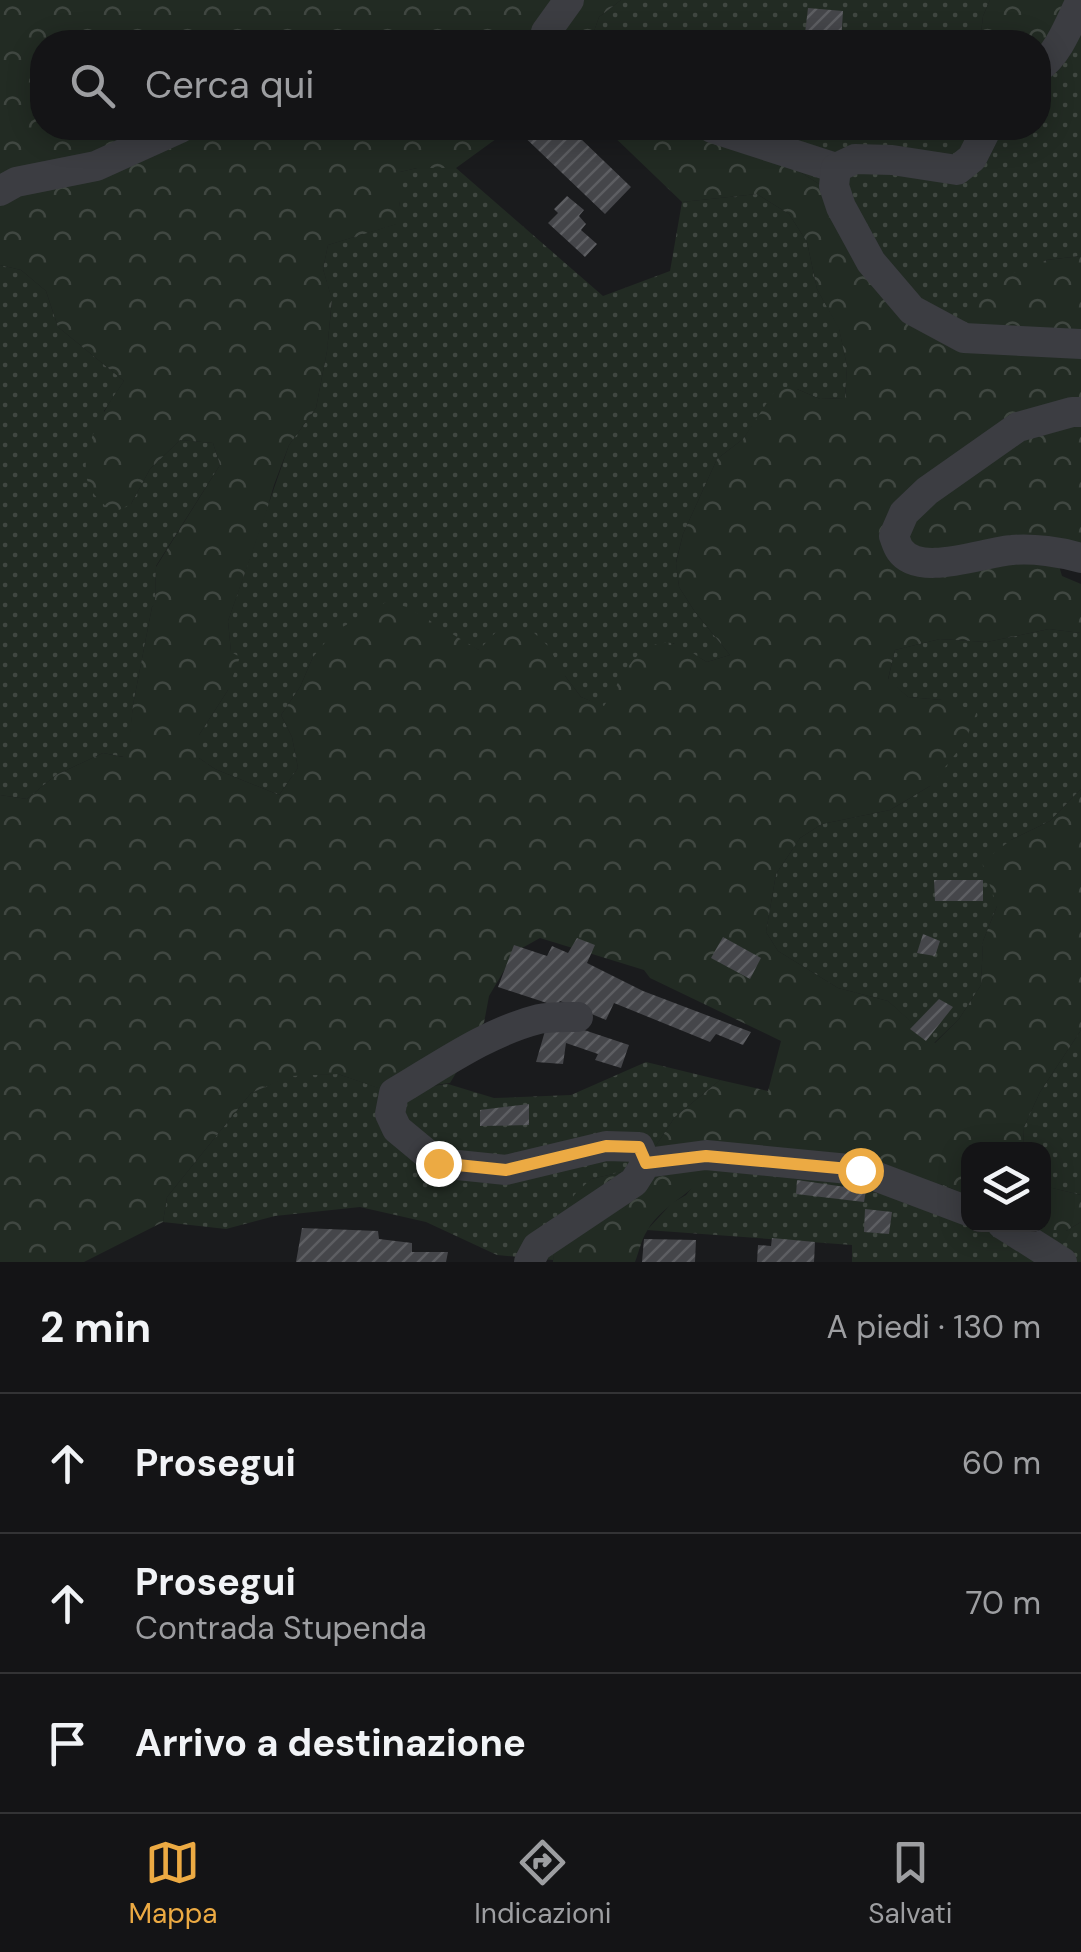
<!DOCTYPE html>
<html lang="it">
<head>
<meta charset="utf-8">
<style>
  body { margin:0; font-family:"DM Sans",sans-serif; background:#212123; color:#f1f3f6 }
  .controls { position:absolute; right:30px; bottom:30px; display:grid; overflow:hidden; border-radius:20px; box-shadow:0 5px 25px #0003 }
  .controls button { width:90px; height:90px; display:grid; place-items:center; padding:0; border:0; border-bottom:2px solid #333335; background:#141416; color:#f1f3f6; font:50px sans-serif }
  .stop { position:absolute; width:30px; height:30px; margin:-22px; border:8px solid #ecaa43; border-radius:50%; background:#fff }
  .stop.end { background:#ecaa43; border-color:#fff; box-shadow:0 2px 10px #0008 }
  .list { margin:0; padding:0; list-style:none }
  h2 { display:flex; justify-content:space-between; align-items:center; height:130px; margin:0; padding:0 40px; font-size:42px }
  h2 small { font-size:32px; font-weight:400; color:#9d9ea1 }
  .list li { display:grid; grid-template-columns:65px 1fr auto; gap:30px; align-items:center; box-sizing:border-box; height:140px; padding:0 40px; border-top:2px solid #333335 }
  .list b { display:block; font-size:38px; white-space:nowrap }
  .list p { margin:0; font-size:32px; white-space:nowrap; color:#9d9ea1 }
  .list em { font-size:32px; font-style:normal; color:#9d9ea1 }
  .icon { flex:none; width:55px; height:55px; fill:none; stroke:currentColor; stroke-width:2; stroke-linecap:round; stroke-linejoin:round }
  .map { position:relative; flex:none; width:1081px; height:1262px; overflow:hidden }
  .search { position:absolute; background:#141416; box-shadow:0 5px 25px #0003; left:30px; right:30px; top:30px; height:110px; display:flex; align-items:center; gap:25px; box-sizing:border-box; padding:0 35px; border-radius:40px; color:#9d9ea1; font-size:38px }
  .sheet { height:550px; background:#141416 }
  nav { display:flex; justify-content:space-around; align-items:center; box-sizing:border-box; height:140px; border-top:2px solid #333335; background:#141416; font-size:28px; color:#9d9ea1 }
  nav a { display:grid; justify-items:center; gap:5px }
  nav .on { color:#ecaa43 }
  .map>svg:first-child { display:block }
  .grass { fill:url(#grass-dots) }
  .forest { fill:url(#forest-crowns) }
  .building { fill:url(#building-hatch) }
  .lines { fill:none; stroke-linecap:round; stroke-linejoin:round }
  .minor { stroke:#3c3d42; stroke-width:30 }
  .route { stroke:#ecaa43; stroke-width:12 }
</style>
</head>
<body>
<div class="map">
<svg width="1081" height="1262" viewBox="0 0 1081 1262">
  <defs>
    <pattern id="grass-dots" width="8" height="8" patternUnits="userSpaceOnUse" patternTransform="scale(2.5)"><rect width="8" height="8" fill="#222b23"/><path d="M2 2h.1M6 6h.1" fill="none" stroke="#404741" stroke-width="1.8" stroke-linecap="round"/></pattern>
    <pattern id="forest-crowns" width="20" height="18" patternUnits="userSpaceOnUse" patternTransform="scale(2.5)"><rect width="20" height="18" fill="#222b23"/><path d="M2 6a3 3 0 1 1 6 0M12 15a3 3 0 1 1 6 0" fill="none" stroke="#404741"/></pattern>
    <pattern id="building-hatch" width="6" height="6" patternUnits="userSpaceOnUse" patternTransform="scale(2.5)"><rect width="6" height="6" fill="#45464a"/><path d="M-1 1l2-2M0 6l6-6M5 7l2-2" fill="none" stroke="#5d5e62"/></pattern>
  </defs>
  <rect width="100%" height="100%" fill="#1a1b1d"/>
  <g class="grass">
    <polygon points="621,0 990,0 983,16 980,42 596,42 592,37 599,17"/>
    <polygon points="1081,1 1081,256 1046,260 946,333 847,208 819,184 778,158 757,128 1038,128 1039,81"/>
    <polygon points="417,168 456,168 603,296 670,271 682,202 757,194 789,214 807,242 817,289 839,328 847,366 845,398 820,399 797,389 757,419 743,439 717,459 683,534 676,562 679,587 695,612 730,655 707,662 673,643 614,692 604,707 581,697 565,676 479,650 457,639 313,657 300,687 281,715 292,737 298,768 279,795 215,769 199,758 199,735 228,690 231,652 228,621 289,445 316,408 327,351 332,300 323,269 328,245 396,224 400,201 400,172"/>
    <polygon points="0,265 21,270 46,291 58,327 124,381 104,411 131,504 150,469 180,440 213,443 220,465 156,566 155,605 152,607 133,705 129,751 124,757 103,753 56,775 27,799 0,795"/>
    <polygon points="1049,629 1081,633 1081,789 1050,821 1011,840 997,906 983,941 981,985 959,1019 934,1043 888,1001 838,988 778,951 766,932 776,874 800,838 822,824 890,810 930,786 942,700 908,697 888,680 895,650 940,639 987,642"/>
    <polygon points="1081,1030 1081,1195 1044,1186 1044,1150 1023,1150 1024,1127 1040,1092"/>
    <polygon points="646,1062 720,1080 675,1117 655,1147 622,1172 591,1179 555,1222 553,1260 497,1255 426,1222 360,1207 275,1216 226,1229 163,1222 167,1197 251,1093 291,1075 338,1074 379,1088 406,1089 448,1084 494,1098 571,1095"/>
    <polygon points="714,1160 789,1162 944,1185 968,1196 968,1224 1015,1225 1066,1231 1081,1222 1081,1262 852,1262 852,1245 647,1230 672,1203 686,1195"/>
  </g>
  <g class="forest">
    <path d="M0,0H621L599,17L592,37L596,42H540L536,38L518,42H42V128H511L456,168H417L400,172V201L397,224L328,245L323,269L332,299L327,351L316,408L289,445L274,485L266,513L228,621L231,652L240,657L228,690L199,735V758L215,769L279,795L298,768L292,737L281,715L300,687L313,657L334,632L386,602L407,607L479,650L497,631L531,630L548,646L565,676L581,697L604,706C621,682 634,640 671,643C682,644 696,656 707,662L730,655L695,612L679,587L676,563L683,534L717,459L743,439L778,386L797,389L820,399L845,398L847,366L839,329L817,289L807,242L789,214L757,194L682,202L605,128H757L778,158L819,184L847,208L894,278L946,332L1006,276L1047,260L1081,256V547L1057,559L1062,576L1081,584V633L1049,629L987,642L940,639L895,650L888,679L908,697L942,700L977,711L965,742L930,786L890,810L822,824L800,838L776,874L766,932L778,951L838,988L888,1001L935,1043L959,1019L981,985L983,941L997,906L982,862L1011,840L1050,821L1081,789V1030L1040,1092L1024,1127L1023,1149L968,1150V1196L944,1185L789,1162L714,1160C700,1193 664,1201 647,1231C641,1240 639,1252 635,1262H553L555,1222L575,1194L591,1179L622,1172L655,1147L675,1117L720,1080L768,1091L781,1041L650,978L644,970L540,938L515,952L489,996L483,1028L450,1083L406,1089L378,1088L338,1074L291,1076L251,1093L167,1197L163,1222L84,1262H0V795L27,799L56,775L103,753L123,757L128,751L133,705L152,607L155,604L156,567L220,465L213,443L180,440L150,469L131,504L113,513C106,506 96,498 91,490C73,457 105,408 124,381L58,327L46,291L21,270L0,265Z"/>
    <polygon points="990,0 1081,0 1039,81 1038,42 980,42 983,16"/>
    <polygon points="1044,1186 1081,1195 1081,1222 1066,1231 1032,1236 1015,1225 1044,1224"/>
  </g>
  <g class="building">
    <polygon points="808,8 843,11 841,42 804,42"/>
    <polygon points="515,128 585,128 587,129 580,138 631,187 605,214"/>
    <polygon points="567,196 584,210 579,216 586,224 581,230 597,244 585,257 548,223 558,213 554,209"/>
    <polygon points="934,880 983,880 983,901 935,901"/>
    <polygon points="923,934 940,941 935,956 917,953"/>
    <polygon points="723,937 761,958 750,979 711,958"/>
    <polygon points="577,938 595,945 587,963 643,991 751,1032 743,1045 716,1034 710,1042 614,1003 606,1020 560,1001 556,1006 498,987 514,945 547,956 552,946 568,953"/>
    <polygon points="939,999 953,1007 926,1041 910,1029"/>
    <polygon points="547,1024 569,1025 629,1045 621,1068 595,1060 598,1054 566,1043 563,1064 536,1062"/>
    <polygon points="529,1104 529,1125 480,1126 480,1110"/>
    <polygon points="797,1180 866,1190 864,1202 796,1194"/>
    <polygon points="865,1209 892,1212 889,1234 864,1232"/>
    <polygon points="302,1228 378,1231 379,1239 412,1243 412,1252 448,1252 446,1262 296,1262"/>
    <polygon points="772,1238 815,1242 814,1262 757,1262 758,1245 771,1246"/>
    <polygon points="644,1239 696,1240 695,1262 642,1262"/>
  </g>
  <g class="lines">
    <g class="minor">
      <polyline points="544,42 546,32 569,0"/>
      <path d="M1038,68C1059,54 1070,22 1081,0"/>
      <polyline points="712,128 836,168"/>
      <polyline points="987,128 972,158 957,170 892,160 855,159 836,168 834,186 841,207 871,262 912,310 964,338 1081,344"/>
      <polyline points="0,191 16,182 96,166 180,128"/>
      <path d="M1081,412H1072L1018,427L927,491L904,513L894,536C896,541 897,546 900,550C919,578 983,552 1012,550C1033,548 1061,552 1081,558"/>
      <polyline points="646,1163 706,1155 859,1170 968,1211"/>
      <polyline points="1002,1224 1062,1262"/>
      <path d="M529,1262L537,1247L634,1182L646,1163L639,1147L606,1146L506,1170L438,1163L397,1129L390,1114L394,1093C440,1066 487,1032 539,1019C552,1016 566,1017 578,1017"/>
    </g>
  </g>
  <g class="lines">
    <polyline class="route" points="438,1163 506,1170 606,1146 639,1147 646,1163 706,1156 860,1170"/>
  </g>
</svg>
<div class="controls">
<button><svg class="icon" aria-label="layers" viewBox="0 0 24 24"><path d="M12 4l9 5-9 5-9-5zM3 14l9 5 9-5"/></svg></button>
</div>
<div class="stop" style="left:860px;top:1170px"></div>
<div class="stop end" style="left:438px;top:1163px"></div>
<div class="search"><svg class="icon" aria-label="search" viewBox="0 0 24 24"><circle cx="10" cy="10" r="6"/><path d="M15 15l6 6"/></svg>Cerca qui</div>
</div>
<section class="sheet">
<h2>2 min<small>A piedi · 130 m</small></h2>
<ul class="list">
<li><svg class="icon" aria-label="ahead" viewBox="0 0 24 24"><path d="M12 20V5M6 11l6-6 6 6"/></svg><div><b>Prosegui</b></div><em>60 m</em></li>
<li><svg class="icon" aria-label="ahead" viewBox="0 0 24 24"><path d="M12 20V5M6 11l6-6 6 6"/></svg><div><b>Prosegui</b><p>Contrada Stupenda</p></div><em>70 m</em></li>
<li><svg class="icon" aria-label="arrive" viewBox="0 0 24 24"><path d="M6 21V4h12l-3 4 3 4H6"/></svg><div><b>Arrivo a destinazione</b></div></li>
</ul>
</section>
<nav>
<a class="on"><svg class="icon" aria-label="map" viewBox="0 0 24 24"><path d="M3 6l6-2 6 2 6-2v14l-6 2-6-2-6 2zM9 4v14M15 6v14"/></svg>Mappa</a>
<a><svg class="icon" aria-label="directions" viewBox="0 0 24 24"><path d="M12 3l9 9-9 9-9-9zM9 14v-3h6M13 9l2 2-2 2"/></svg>Indicazioni</a>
<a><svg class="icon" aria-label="saved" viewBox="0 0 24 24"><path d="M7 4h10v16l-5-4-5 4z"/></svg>Salvati</a>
</nav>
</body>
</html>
